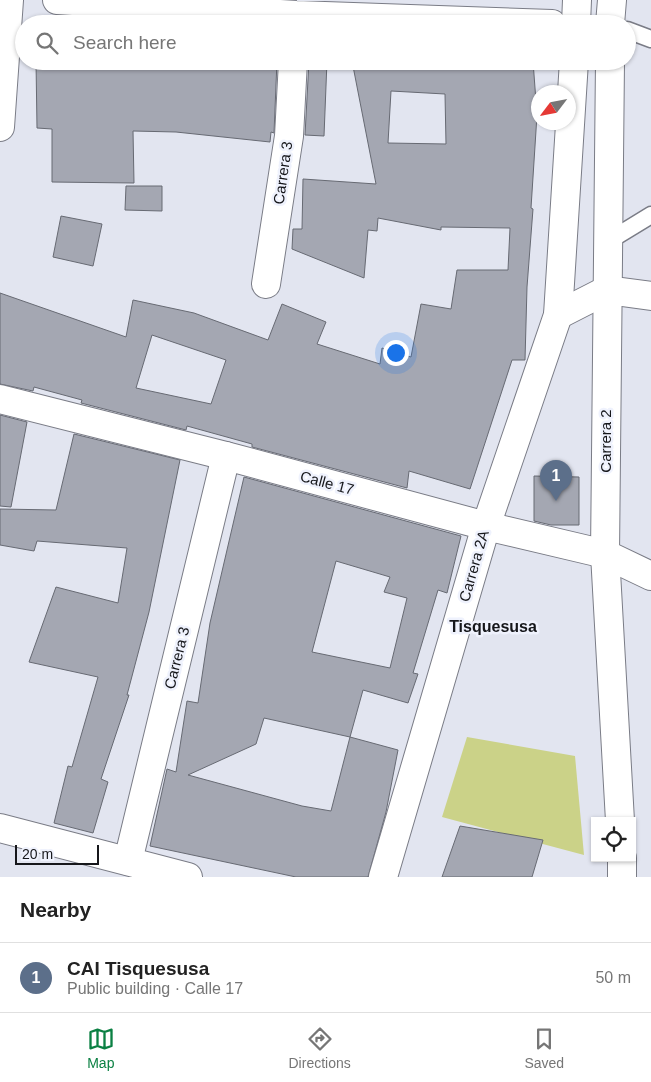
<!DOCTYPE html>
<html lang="en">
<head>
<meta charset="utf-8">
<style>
  body { margin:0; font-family:Helvetica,sans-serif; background:#f6f6f6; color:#222 }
  .controls { position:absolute; right:15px; bottom:15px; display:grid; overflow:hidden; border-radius:0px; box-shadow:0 1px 4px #0004 }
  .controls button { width:45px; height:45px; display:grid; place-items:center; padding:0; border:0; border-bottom:1px solid #e0e0e0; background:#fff; color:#222; font:25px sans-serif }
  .compass { position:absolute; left:531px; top:85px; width:45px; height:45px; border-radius:50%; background:#fff; box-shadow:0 1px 4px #0004; rotate:238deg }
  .scale { position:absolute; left:15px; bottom:12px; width:84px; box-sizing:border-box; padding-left:5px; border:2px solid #16171b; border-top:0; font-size:14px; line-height:18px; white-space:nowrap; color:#16171b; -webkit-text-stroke:4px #eff2fd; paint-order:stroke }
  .you { position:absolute; left:395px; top:352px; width:18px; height:18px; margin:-12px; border:4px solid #fff; border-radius:50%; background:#1a73e8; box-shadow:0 0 0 8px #1a73e833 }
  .badge { display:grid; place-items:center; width:32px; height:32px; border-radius:50%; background:#0b8043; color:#fff; font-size:16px; font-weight:700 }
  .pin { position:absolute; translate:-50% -41px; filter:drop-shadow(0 1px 2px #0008) }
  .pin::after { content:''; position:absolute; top:26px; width:18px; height:15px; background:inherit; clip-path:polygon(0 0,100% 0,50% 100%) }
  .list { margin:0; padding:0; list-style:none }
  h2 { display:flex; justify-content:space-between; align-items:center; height:65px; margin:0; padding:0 20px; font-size:21px }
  h2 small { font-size:16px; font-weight:400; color:#767676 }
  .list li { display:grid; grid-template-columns:32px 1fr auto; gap:15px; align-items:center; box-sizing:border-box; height:70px; padding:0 20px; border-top:1px solid #e0e0e0 }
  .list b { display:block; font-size:19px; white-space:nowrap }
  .list p { margin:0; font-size:16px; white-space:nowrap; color:#767676 }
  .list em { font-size:16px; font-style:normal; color:#767676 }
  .icon { flex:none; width:28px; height:28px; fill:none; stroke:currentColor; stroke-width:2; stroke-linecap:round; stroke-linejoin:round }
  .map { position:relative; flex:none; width:651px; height:877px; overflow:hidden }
  .search { position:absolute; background:#fff; box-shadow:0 1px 4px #0004; left:15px; right:15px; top:15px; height:55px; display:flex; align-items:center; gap:12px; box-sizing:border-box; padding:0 18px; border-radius:28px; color:#767676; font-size:19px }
  .sheet { height:135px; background:#fff }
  nav { display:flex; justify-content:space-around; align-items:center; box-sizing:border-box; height:70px; border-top:1px solid #e0e0e0; background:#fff; font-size:14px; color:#767676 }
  nav a { display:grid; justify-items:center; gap:2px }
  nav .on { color:#0b8043 }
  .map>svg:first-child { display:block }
  .green { fill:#cbd288 }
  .building { fill:#a4a7b2; stroke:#676a73; fill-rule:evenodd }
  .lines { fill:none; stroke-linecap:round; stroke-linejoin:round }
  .lane-casing { stroke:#7a7c86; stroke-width:19 }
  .street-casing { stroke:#7a7c86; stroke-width:30 }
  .lane { stroke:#fff; stroke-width:16 }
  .street { stroke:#fff; stroke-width:28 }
  .labels { text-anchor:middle; stroke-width:5; stroke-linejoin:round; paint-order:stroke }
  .street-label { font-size:15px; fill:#16171b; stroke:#eff2fd }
  .neighbourhood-label { font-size:16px; font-weight:bold; fill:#16171b; stroke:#eff2fd }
</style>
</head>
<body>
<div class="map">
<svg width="651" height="877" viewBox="0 0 651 877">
  <rect width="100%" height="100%" fill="#e2e5f0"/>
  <polygon class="green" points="467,737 575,756 584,855 442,817"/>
  <g class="building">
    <polygon points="36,61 277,61 274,133 271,132 270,142 176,132 133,131 134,183 52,182 52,129 37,128"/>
    <polygon points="309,61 327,61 324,136 305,135"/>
    <path d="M352,61H533L537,115L531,208L533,209L527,287L525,360H512L470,489L409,471L407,488L252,447V444L187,426L186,430L81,403L82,400L34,387L33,391L0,384V293L126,337L133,300L194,313L268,340L282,304L326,322L317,344L380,364L382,348L411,357L421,304L451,309L457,270H508L510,228L441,227V230L378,218L377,231L368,230L364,278L292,249L293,229H302L303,179L376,184ZM391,91L445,94L446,144L388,143ZM152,335L226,360L211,404L136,388Z"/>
    <polygon points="126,186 162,186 162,211 125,210"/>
    <polygon points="61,216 102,224 93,266 53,257"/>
    <polygon points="0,415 27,422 11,507 0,506"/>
    <polygon points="74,434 180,460 149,612 127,695 129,695 101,779 108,782 93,833 54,823 68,766 72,767 98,677 29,662 56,587 118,603 127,548 37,541 34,551 0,545 0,509 56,510"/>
    <polygon points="534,476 579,477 579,525 551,525 534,521"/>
    <path d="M244,477L461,536L447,593L438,590L413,673L418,674L408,703L363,690L350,737L398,750L386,812L368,877H296L150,846L167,769L176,772L187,701L198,703L210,623ZM336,561L390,577L384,592L407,598L390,668L312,652ZM264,718L350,737L331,811L302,806L188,775L256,744Z"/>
    <polygon points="460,826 543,840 532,877 442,877"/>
  </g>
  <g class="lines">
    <defs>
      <g id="lane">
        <polyline points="627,30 651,39"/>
        <polyline points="607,242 651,215"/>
      </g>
      <g id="street">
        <polyline points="57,0 296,15 552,24"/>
        <polyline points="576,24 577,0"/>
        <polyline points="610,24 612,0"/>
        <polyline points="610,61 605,554 620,821"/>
        <polyline points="0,127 9,0"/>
        <polyline points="266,284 289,136 293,61"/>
        <polyline points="558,315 607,290 651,296"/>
        <polyline points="0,399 226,456 486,526 605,554 651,576"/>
        <polyline points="0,828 188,877"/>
        <polyline points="622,858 622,877"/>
        <polyline points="128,861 226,456"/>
        <polyline points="383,877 486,526 558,315 574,61"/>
      </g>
    </defs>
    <use href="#lane" class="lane-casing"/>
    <use href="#street" class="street-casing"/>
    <use href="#lane" class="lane"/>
    <use href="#street" class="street"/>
  </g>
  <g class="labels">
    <g class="street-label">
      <text transform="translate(283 173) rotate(-82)" y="5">Carrera 3</text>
      <text transform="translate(606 441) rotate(-90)" y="5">Carrera 2</text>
      <text transform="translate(327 483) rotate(15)" y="5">Calle 17</text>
      <text transform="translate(474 566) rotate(-74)" y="5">Carrera 2A</text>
      <text transform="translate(177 658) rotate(-76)" y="5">Carrera 3</text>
    </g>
    <g class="neighbourhood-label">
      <text x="493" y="632">Tisquesusa</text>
    </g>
  </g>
</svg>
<div class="controls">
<button><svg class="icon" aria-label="locate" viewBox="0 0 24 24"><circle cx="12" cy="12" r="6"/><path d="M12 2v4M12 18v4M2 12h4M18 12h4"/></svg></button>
</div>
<svg class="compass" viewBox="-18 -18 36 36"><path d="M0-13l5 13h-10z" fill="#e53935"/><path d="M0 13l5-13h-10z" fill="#767676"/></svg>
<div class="scale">20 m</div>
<div class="you"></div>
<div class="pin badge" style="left:556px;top:501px;background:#5c6f8a">1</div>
<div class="search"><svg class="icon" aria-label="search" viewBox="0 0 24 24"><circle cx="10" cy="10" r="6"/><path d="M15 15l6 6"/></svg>Search here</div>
</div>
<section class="sheet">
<h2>Nearby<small></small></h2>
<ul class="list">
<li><span class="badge" style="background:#5c6f8a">1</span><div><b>CAI Tisquesusa</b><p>Public building · Calle 17</p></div><em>50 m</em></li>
</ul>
</section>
<nav>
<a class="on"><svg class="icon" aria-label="map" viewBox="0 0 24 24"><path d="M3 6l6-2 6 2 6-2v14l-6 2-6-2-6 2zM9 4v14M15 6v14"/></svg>Map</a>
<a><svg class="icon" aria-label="directions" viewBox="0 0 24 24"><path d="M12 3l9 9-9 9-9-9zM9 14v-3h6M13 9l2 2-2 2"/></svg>Directions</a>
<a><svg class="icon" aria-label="saved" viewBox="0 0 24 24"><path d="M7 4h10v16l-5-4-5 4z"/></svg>Saved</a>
</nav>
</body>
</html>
